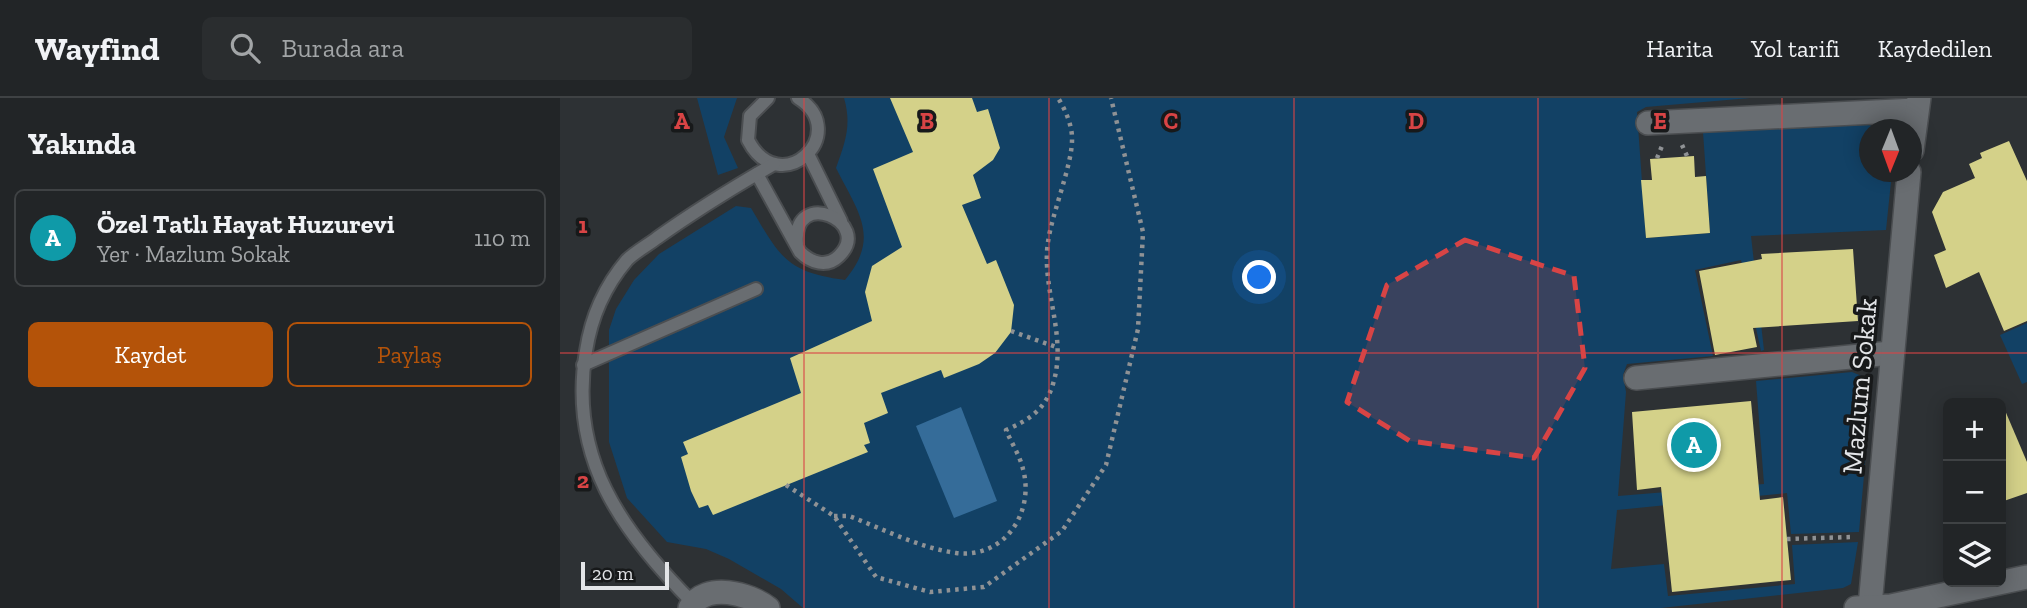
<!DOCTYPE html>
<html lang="tr">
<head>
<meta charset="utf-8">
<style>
  body { margin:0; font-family:"Zilla Slab",serif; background:#2a2d2f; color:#f1f3f6 }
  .controls { position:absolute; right:21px; bottom:21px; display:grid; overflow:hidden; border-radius:10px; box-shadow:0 4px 18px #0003 }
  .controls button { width:63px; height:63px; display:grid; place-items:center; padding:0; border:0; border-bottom:2px solid #3f4244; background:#222527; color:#f1f3f6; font:35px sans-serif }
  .compass { position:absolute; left:1299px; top:21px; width:63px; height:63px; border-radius:50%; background:#222527; box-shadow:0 4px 18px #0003; rotate:181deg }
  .scale { position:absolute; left:21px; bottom:18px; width:88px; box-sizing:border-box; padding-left:7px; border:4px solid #e3e5e8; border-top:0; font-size:19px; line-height:24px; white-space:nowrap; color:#e3e5e8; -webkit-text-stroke:5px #17191a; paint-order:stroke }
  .you { position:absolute; left:700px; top:180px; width:24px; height:24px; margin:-18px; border:5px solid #fff; border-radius:50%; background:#1a73e8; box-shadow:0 0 0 10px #1a73e833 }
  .badge { display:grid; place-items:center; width:46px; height:46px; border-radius:50%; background:#b45309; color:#fff; font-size:23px; font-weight:700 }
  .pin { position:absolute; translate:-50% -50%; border:4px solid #fff; box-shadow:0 2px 7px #0006 }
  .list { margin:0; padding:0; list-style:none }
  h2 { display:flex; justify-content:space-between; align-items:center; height:91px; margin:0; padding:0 28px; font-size:30px }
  h2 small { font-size:23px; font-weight:400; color:#a2a5a7 }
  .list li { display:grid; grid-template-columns:46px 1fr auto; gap:21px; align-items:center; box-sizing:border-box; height:98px; margin:0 14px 14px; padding:0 14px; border:2px solid #3f4244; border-radius:10px }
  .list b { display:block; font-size:26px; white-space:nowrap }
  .list p { margin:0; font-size:23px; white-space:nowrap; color:#a2a5a7 }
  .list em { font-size:23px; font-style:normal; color:#a2a5a7 }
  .actions { display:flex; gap:14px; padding:21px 28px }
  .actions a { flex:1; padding:16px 0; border:2px solid #b45309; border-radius:10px; text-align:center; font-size:24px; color:#b45309 }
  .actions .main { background:#b45309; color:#fff }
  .icon { flex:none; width:38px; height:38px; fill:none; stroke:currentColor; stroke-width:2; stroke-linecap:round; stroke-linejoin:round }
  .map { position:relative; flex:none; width:1467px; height:510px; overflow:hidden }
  header { display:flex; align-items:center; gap:42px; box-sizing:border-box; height:98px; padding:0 35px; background:#222527; border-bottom:2px solid #3f4244 }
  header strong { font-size:33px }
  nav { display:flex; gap:38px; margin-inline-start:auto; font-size:24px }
  .search { width:490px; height:63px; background:#2a2d2f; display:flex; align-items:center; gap:18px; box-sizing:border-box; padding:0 24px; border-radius:10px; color:#a2a5a7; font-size:26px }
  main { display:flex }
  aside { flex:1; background:#222527 }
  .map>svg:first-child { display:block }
  .green { fill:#124165 }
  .water { fill:#356c99 }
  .building { fill:#d4d189 }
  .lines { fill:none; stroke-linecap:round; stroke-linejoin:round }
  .service-casing { stroke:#4b4e51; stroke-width:16 }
  .minor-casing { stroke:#4b4e51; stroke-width:26 }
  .path { stroke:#8f9295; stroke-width:4.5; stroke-dasharray:3.5 5; stroke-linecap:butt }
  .service { stroke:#696d71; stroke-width:12 }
  .minor { stroke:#696d71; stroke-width:23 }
  .marked { fill:#d84445; fill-opacity:0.2; stroke:#d84445; stroke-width:5; stroke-dasharray:14 9; stroke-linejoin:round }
  .grid { fill:none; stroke:#d84445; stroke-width:2; stroke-opacity:0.55 }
  .labels { text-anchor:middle; stroke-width:7; stroke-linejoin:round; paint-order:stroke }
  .street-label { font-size:28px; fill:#e3e5e8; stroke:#17191a }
  .grid-label { font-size:23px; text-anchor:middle; font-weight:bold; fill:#d84445; stroke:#17191a; stroke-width:7; stroke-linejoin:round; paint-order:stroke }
</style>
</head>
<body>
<header>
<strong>Wayfind</strong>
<div class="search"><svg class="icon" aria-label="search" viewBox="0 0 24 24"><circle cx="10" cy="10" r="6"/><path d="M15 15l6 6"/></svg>Burada ara</div>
<nav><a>Harita</a><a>Yol tarifi</a><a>Kaydedilen</a></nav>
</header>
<main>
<aside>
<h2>Yakında<small></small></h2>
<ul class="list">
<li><span class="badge" style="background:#0f9aa8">A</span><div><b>Özel Tatlı Hayat Huzurevi</b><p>Yer · Mazlum Sokak</p></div><em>110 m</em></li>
</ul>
<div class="actions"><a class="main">Kaydet</a><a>Paylaş</a></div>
</aside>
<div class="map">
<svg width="1467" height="510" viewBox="0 0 1467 510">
  <rect width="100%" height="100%" fill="#2d3134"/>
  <g class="green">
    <polygon points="137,0 177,0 164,39 178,70 158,77"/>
    <path d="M284,0H1190L1086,9L1077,14L1086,140L1150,135L1143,34L1308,27L1322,31L1310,32V74H1332L1326,132L1191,138L1204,252L1201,253L1181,162L1135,172L1153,258L1067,266L1063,277L1066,294L1058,398L1204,386L1196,283L1292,274L1304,279L1311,297L1299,434L1231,436L1227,395L1057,412L1051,471L1104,466L1108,498L1235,486L1232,447L1298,444L1291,486L1283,490L1101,510H243L221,491L169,461L146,451L107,444L67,400L49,344V232L56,211L74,182L99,156L176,108L191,110C220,159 226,174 285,182C321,139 298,114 276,70C285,45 292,27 284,0Z"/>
    <polygon points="1467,225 1467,284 1462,286 1440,237"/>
  </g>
  <polygon class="water" points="401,309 437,403 394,420 356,328"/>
  <g class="building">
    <polygon points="330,0 412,0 417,14 428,11 440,50 433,62 413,77 421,100 402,107 427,166 436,162 454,207 451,234 435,255 419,266 384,280 381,272 321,295 328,315 304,325 310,345 304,347 308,354 153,417 148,407 139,410 131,393 121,359 128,356 123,344 241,295 230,260 312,223 305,194 312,168 342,149 313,71 353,54"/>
    <polygon points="1449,43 1467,83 1467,223 1444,233 1419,174 1386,190 1374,157 1386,152 1372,114 1383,94 1415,80 1409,66 1422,60 1420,55"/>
    <polygon points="1134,58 1135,79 1146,78 1150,135 1086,140 1081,82 1092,82 1090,61"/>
    <polygon points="1293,151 1298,223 1193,230 1197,249 1155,257 1139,173 1202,161 1201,156"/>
    <polygon points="1191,303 1200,402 1223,399 1231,482 1112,494 1101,389 1077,392 1072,314"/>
    <polygon points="1441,303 1467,364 1467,395 1441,404"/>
  </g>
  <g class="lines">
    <defs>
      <g id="service">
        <path d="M208,0L190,18L188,42C220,104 293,35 238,0"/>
        <polyline points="248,56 281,123"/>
        <path d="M197,76L240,154C251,165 267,170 279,158C314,124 232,88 237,146"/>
        <polyline points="23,267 196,191"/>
        <path d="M133,505C61,433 8,359 26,253C31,220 45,188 67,162C75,154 88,147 97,140C135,113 174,89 214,66"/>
      </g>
      <g id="minor">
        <polyline points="1088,25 1356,12"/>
        <polyline points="1352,52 1359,0"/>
        <polyline points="1076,280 1331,255"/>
        <polyline points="1310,508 1349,74"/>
        <path d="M130,510C146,483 190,496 208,510"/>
        <polyline points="1296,510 1331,508 1467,479"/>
      </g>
    </defs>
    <use href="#service" class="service-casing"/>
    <use href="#minor" class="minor-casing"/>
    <g class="path">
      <polyline points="1122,47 1127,58"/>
      <polyline points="1097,60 1102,48"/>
      <polyline points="451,233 496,249"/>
      <polyline points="226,387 274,418 316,479 370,494 424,489 502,433 546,367 578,231 583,134 551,0"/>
      <path d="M274,418H289C323,431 360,450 396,455C444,461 475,415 463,371C460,358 451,344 446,332C469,322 485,312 493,286C508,238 481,191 488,144C492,115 513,65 512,40C512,27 505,11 498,0"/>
      <polyline points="1227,441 1291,439"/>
    </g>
    <use href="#service" class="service"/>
    <use href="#minor" class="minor"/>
  </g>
  <path class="marked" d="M905,142L1014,178L1025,270L974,360L850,343L787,304L827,187Z"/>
  <path class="grid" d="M244,0V510M489,0V510M734,0V510M978,0V510M1222,0V510M0,255H1467"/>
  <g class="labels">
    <g class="street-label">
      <text transform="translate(1299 288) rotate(-85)" y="10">Mazlum Sokak</text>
    </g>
  </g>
  <g class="grid-label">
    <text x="122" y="31">A</text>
    <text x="367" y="31">B</text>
    <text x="611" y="31">C</text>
    <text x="856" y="31">D</text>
    <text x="1100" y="31">E</text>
    <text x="23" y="135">1</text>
    <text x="23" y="390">2</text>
  </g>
</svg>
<div class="controls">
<button>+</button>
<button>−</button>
<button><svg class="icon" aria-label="layers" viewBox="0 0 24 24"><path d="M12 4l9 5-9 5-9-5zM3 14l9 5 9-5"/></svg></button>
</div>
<svg class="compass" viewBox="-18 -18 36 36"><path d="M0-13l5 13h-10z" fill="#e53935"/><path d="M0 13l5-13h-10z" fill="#a2a5a7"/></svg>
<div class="scale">20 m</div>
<div class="you"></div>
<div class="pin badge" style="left:1134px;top:347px;background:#0f9aa8">A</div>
</div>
</main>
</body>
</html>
